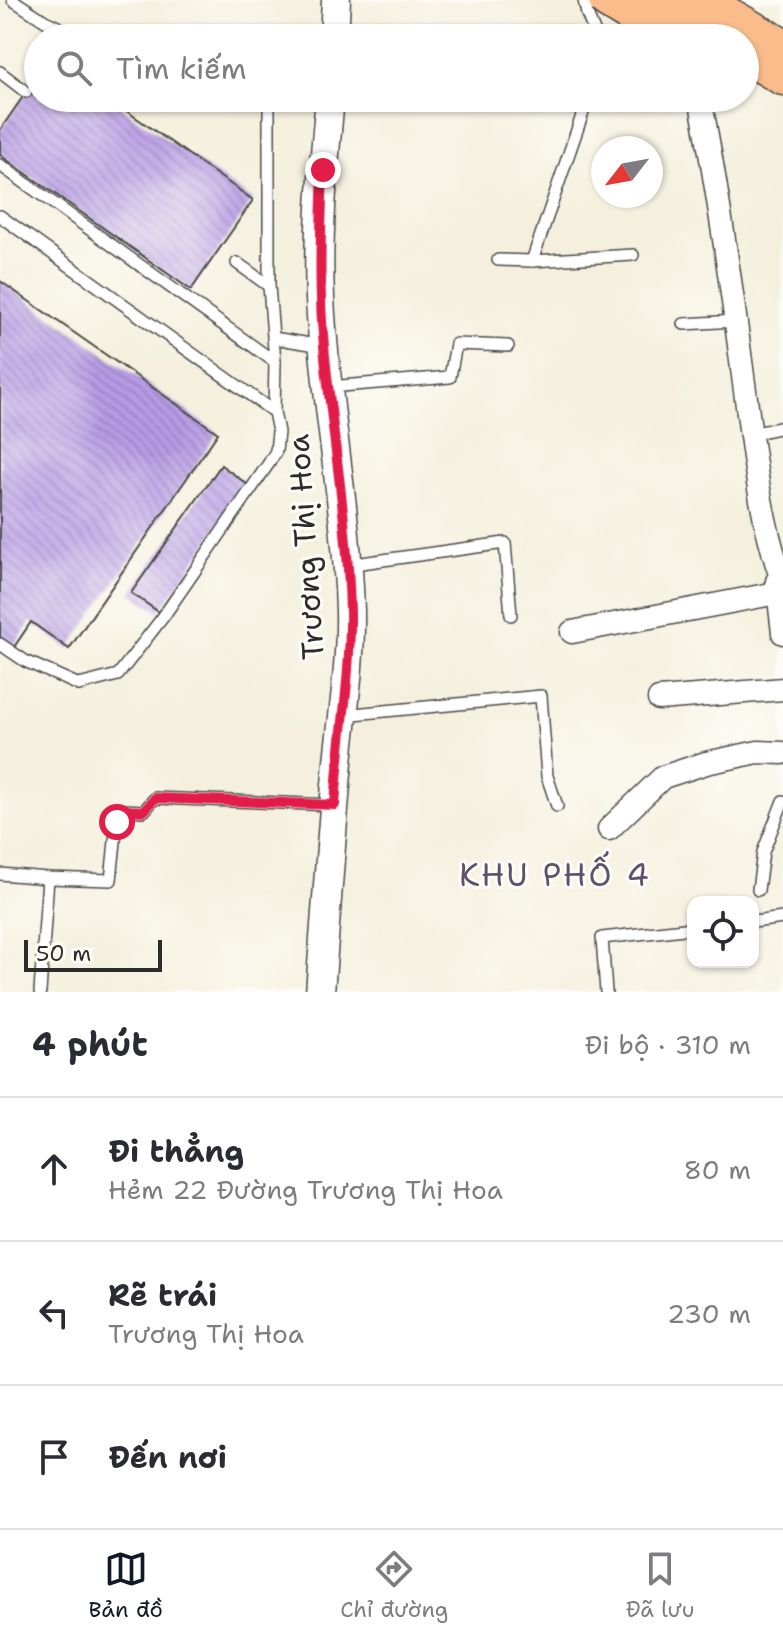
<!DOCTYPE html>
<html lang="vi">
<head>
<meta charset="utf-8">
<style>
  body { margin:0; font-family:"Shantell Sans",sans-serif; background:#f7f7f7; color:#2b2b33 }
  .controls { position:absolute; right:24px; bottom:24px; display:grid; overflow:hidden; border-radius:16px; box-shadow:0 2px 6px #0004 }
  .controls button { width:72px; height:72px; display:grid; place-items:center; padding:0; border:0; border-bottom:2px solid #e1e1e2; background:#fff; color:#2b2b33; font:40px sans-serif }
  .compass { position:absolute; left:591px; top:136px; width:72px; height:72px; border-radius:50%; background:#fff; box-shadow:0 2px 6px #0004; rotate:239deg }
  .scale { position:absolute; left:24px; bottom:20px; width:138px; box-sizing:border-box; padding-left:8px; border:4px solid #2b2b2b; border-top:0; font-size:22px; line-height:28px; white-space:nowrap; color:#2b2b2b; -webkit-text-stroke:6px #fdfcf7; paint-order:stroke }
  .stop { position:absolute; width:24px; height:24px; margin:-18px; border:6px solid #e11d48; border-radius:50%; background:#fff }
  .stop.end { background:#e11d48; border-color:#fff; box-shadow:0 2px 8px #0008 }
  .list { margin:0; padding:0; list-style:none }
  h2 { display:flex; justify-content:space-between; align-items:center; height:104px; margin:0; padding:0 32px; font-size:34px }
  h2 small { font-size:26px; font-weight:400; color:#7c7c81 }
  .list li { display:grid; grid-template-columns:52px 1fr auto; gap:24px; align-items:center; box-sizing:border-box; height:144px; padding:0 32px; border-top:2px solid #e1e1e2 }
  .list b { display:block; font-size:30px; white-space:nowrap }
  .list p { margin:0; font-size:26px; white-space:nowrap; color:#7c7c81 }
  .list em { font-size:26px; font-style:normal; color:#7c7c81 }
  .icon { flex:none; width:44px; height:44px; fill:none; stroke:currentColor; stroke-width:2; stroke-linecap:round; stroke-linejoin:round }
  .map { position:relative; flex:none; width:783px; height:992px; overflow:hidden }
  .search { position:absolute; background:#fff; box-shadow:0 2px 6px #0004; left:24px; right:24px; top:24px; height:88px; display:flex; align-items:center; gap:20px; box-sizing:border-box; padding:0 28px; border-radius:44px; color:#7c7c81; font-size:30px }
  .sheet { height:536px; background:#fff }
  nav { display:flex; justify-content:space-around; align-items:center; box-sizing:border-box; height:112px; border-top:2px solid #e1e1e2; background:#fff; font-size:22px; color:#7c7c81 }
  nav a { display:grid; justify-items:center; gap:4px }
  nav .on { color:#111827 }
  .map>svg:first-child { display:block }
  .building { fill:url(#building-back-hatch) }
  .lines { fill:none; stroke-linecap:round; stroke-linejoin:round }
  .service-casing { stroke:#494946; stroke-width:14 }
  .minor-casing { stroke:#494946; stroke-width:25 }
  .tertiary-casing { stroke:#494946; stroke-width:31 }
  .trunk-casing { stroke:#494946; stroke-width:39 }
  .service { stroke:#fff; stroke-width:11 }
  .minor { stroke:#fff; stroke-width:22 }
  .tertiary { stroke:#fff; stroke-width:28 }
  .trunk { stroke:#f9bc8a; stroke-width:36 }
  .route { stroke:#e11d48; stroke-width:10 }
  .labels { text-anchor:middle; stroke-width:6; stroke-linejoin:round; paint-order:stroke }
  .street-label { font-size:30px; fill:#2b2b2b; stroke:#fdfcf7 }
  .neighbourhood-label { font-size:32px; letter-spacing:2px; fill:#5c526c; stroke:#fdfcf7 }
</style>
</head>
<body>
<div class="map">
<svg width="783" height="992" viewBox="0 0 783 992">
  <defs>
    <pattern id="building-back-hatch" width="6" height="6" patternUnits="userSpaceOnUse" patternTransform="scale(2)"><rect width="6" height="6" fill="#b79be5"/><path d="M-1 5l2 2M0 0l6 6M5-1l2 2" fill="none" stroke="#957fba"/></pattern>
  </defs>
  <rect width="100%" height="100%" fill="#fdfcf7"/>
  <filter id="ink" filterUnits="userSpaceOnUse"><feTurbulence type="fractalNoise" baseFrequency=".0125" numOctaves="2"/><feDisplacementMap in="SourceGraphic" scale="16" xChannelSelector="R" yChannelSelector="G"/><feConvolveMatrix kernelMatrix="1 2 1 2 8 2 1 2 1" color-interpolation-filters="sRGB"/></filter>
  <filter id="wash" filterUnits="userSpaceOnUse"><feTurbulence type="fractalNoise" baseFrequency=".006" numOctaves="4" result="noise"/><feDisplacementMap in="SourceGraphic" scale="32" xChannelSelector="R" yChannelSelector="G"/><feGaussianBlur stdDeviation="1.8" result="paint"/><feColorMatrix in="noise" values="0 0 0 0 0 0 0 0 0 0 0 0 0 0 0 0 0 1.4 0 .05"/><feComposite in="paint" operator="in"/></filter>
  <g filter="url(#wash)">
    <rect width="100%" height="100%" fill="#f4f0dd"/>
    <g id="blocks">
      <g class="building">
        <polygon points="38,75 38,98 108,98 253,200 191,290 0,155 0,130"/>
        <polygon points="0,281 218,433 69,649 31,622 14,647 0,637"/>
        <polygon points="221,465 248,485 159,612 131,593"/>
      </g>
    </g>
  </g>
  <g filter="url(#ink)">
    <use href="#blocks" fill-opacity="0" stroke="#494946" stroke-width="2"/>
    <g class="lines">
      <defs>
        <g id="service">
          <polyline points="13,0 45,21 82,38"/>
          <polyline points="584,0 587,14 597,38"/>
          <polyline points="0,72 26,92"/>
          <polyline points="0,165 275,362"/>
          <polyline points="0,216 274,412"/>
          <polyline points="498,260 532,261 633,255"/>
          <polyline points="532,261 588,98"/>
          <polyline points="237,263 269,286"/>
          <polyline points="684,324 736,321"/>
          <polyline points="273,338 323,346"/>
          <polyline points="329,387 450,377 456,344 508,346"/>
          <polyline points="751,434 783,427"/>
          <polyline points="347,565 505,543 511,615"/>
          <polyline points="0,644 25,661 79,685 118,675 163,617 269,463 276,451 278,432 274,412 275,362 269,286 269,98"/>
          <polyline points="343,715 541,696 547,776 557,806"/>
          <polyline points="0,874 48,878 111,880 117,822 123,810 144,811 155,798 332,805"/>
          <polyline points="758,890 763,852 783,801"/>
          <polyline points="753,922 783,918"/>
          <polyline points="40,992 48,878"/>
          <polyline points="606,992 602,938 693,928"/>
        </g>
        <g id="minor">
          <path d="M700,98C718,190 731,283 743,376C752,441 758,506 778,568"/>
          <polyline points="777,581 783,633"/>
          <polyline points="572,632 777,593"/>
          <polyline points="659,699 783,689"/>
          <polyline points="609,829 663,777 706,763 758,752 783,753"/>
        </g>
        <g id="tertiary">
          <polyline points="334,38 336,0"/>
          <path d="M320,992C326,915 331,839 338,762C343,712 351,662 350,611C347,506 325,403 320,298C317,231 324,164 330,98"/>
        </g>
        <g id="trunk">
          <polyline points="607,0 669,38"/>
          <polyline points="652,0 717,38"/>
          <polyline points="701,0 783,47"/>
          <polyline points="745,55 783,77"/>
        </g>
      </defs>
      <use href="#service" class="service-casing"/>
      <use href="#minor" class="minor-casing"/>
      <use href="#tertiary" class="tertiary-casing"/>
      <use href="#trunk" class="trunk-casing"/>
      <use href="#service" class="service"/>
      <use href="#minor" class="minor"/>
      <use href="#tertiary" class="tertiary"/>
      <use href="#trunk" class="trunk"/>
    </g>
  </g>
  <g class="lines" filter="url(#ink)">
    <path class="route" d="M117,822L123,810L144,811L155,798L335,805C339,741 351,676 350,612C348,523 332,434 324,346C318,287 321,229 323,170"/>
  </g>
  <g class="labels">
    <g class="street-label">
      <text transform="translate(306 547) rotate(-94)" y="10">Trương Thị Hoa</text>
    </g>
    <g class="neighbourhood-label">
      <text x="555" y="886">KHU PHỐ 4</text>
    </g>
  </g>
</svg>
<div class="controls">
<button><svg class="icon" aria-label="locate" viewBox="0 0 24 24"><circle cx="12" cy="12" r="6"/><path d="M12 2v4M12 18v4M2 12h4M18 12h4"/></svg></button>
</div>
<svg class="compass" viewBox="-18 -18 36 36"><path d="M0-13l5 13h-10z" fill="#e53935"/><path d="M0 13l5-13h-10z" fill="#7c7c81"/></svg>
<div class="scale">50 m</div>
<div class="stop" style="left:117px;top:822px"></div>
<div class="stop end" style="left:323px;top:170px"></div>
<div class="search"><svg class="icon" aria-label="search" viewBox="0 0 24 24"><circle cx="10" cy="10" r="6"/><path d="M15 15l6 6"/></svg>Tìm kiếm</div>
</div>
<section class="sheet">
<h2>4 phút<small>Đi bộ · 310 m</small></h2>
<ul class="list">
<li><svg class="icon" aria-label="ahead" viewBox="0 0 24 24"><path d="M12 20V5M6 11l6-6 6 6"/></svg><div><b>Đi thẳng</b><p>Hẻm 22 Đường Trương Thị Hoa</p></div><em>80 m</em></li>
<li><svg class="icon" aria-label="left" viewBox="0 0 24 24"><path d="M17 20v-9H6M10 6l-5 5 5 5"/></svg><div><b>Rẽ trái</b><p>Trương Thị Hoa</p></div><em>230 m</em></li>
<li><svg class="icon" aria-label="arrive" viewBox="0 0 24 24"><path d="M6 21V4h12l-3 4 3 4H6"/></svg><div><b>Đến nơi</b></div></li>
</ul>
</section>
<nav>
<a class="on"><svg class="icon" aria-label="map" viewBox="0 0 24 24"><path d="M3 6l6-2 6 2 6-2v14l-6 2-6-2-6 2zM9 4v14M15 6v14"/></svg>Bản đồ</a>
<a><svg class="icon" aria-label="directions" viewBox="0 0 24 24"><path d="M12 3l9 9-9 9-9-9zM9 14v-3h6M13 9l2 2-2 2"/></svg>Chỉ đường</a>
<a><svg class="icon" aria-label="saved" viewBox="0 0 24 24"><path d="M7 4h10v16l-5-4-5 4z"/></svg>Đã lưu</a>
</nav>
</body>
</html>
